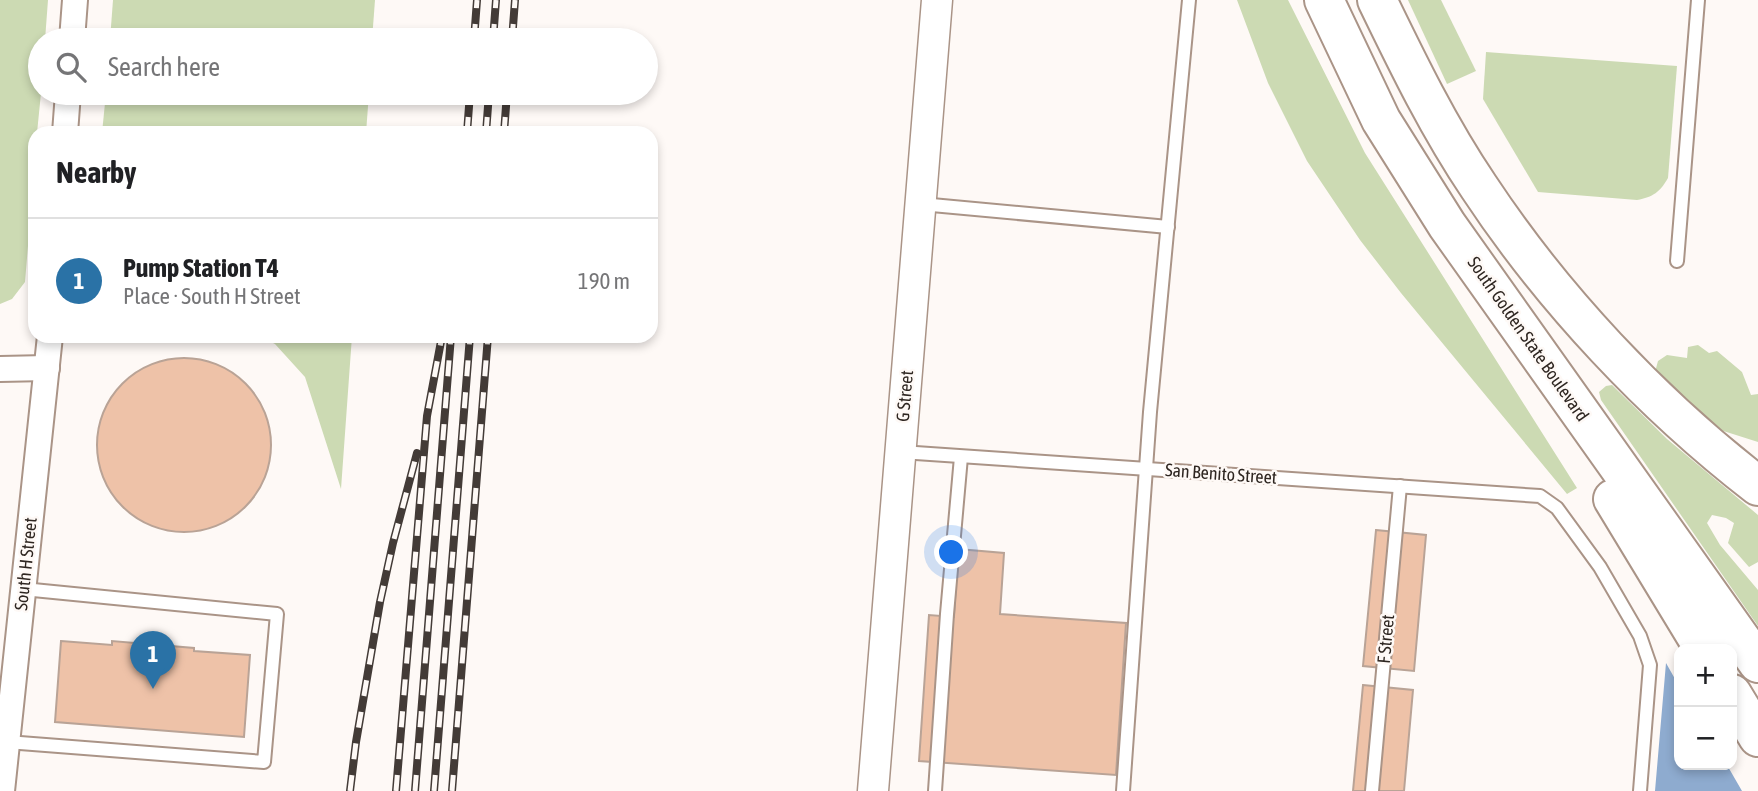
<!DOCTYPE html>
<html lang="en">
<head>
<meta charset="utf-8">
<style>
  body { margin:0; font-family:"Asap Condensed",sans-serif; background:#f2f2f2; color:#202124 }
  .controls { position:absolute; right:21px; bottom:21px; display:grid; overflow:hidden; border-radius:14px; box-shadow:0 4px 10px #0003 }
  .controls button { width:63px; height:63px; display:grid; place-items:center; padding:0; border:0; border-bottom:2px solid #e0e0e0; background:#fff; color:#202124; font:35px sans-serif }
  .you { position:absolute; left:952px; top:553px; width:24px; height:24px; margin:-18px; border:5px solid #fff; border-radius:50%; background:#1a73e8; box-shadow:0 0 0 10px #1a73e833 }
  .badge { display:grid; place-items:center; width:46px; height:46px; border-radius:50%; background:#2a72a6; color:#fff; font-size:23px; font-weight:700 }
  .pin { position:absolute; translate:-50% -58px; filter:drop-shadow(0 2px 4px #0008) }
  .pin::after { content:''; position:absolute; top:37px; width:24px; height:21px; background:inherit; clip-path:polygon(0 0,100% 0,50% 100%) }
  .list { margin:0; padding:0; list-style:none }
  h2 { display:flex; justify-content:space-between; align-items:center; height:91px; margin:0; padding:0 28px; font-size:30px }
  h2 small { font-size:23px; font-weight:400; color:#757577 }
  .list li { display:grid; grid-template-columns:46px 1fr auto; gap:21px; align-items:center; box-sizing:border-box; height:126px; padding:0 28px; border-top:2px solid #e0e0e0 }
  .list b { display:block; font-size:26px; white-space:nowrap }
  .list p { margin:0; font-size:23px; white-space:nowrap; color:#757577 }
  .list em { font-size:23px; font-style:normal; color:#757577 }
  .icon { flex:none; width:38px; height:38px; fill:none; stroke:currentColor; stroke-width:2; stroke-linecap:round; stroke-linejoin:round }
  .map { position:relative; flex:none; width:1758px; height:791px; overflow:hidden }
  .search { position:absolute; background:#fff; box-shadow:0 4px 10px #0003; left:28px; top:28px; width:630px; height:77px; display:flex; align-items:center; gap:18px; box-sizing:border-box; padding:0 24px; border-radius:38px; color:#757577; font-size:26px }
  .panel { position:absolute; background:#fff; box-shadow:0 4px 10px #0003; left:28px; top:126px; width:630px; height:217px; border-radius:21px }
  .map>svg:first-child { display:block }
  .green { fill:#ccdab3 }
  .water { fill:#8eabcf }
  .building { fill:#eec2a8; stroke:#b9a396; stroke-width:2 }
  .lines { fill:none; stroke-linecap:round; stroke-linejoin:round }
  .service-casing { stroke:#aa9487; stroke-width:16 }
  .minor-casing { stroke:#aa9487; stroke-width:28 }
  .tertiary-casing { stroke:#aa9487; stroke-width:33 }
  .motorway-casing { stroke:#aa9487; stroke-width:42 }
  .service { stroke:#fff; stroke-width:12 }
  .minor { stroke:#fff; stroke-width:24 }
  .tertiary { stroke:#fff; stroke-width:30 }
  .motorway { stroke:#fff; stroke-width:38 }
  .rail-casing { stroke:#433b37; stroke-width:8 }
  .rail { stroke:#fef9f6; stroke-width:5; stroke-dasharray:16; stroke-linecap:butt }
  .labels { text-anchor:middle; stroke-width:5; stroke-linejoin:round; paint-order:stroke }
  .street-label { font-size:18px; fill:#2e2621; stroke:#fef9f6 }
</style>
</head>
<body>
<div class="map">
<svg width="1758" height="791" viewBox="0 0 1758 791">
  <rect width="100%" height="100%" fill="#fef9f6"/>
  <g class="green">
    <polygon points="0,0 48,0 45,40 40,40 41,93 37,133 35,133 35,162 25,282 12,299 0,304"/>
    <polygon points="113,0 375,0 372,40 110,40"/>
    <polygon points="1237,0 1288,0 1365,153 1577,488 1567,494 1401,293 1360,240 1307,161 1268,83"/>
    <polygon points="1408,0 1441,0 1476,71 1447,84"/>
    <path d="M1486,52L1677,66L1668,178C1660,192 1653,197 1637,200L1538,192L1483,99Z"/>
    <polygon points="106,93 369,93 366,133 102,133"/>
    <polygon points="259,336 352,336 341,489 305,377 275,344"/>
    <polygon points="1698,345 1709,353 1717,351 1742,372 1751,395 1758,394 1758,442 1714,428 1655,372 1658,361 1667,355 1687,358 1688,347"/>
    <polygon points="1612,385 1667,439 1758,515 1758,562 1749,567 1728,543 1734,523 1726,518 1712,515 1707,523 1720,545 1758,590 1758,626 1601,400 1599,392 1606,386"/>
  </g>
  <polygon class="water" points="1666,663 1679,686 1679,765 1727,765 1742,791 1655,791"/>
  <g class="building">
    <circle cx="184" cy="445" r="87"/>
    <polygon points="1376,530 1426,535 1414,671 1363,666"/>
    <polygon points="958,549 1004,553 1000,614 1126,623 1116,775 919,761 929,615 954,617"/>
    <polygon points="61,641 112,645 112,641 194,648 194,651 250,655 244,737 55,722"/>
    <polygon points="1363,685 1413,690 1404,791 1353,791"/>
  </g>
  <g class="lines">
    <defs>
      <g id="service">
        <polyline points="921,204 1168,227"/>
        <polyline points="1677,261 1698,0"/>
        <polyline points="901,452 1540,496 1557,508 1600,567 1640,636 1650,665 1640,791"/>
        <polyline points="7,742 264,762 277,614 23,589"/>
        <polyline points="935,791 947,614 961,457"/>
        <polyline points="1123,791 1150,412 1189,0"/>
        <polyline points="1372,791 1400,486"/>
      </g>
      <g id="minor">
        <polyline points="72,40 75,0"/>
        <polyline points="65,133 68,93"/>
        <polyline points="0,369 47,368"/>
        <polyline points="2,791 50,336"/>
      </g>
      <polyline id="tertiary" points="873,791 937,0"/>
      <g id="motorway">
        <polyline points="1324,0 1381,120 1447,225 1758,663"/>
        <path d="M1377,0C1408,64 1439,128 1479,187C1553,299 1652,404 1758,486"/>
        <polyline points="1613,499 1704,649"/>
        <polyline points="1732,694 1758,737"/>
      </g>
    </defs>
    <use href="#service" class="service-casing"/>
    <use href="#minor" class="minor-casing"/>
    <use href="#tertiary" class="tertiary-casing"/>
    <use href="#motorway" class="motorway-casing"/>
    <use href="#service" class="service"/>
    <use href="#minor" class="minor"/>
    <use href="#tertiary" class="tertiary"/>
    <use href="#motorway" class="motorway"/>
    <defs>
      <g id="rail">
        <polyline points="474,40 477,0"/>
        <polyline points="493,40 496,0"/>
        <polyline points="512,40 515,0"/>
        <polyline points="467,133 470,93"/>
        <polyline points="486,133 489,93"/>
        <polyline points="504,133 507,93"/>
        <polyline points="350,791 356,742 380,602 393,543 417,453"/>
        <polyline points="396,791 427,416 442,336"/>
        <polyline points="415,791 451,336"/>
        <polyline points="434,791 470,336"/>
        <polyline points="452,791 488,336"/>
      </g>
    </defs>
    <use href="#rail" class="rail-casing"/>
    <use href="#rail" class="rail"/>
  </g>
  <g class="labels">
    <g class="street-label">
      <text transform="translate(1528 339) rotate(55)" y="6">South Golden State Boulevard</text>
      <text transform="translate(905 396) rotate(-85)" y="6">G Street</text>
      <text transform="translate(1221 474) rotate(4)" y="6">San Benito Street</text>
      <text transform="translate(26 564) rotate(-84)" y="6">South H Street</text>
      <text transform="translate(1386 639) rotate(-85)" y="6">F Street</text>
    </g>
  </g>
</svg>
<div class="controls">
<button>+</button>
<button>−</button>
</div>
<div class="you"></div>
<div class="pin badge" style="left:153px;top:689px">1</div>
<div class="search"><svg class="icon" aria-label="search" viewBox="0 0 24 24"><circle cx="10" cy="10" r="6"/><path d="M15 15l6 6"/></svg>Search here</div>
<section class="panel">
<h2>Nearby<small></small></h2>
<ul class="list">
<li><span class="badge">1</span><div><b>Pump Station T4</b><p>Place · South H Street</p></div><em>190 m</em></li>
</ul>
</section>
</div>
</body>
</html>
